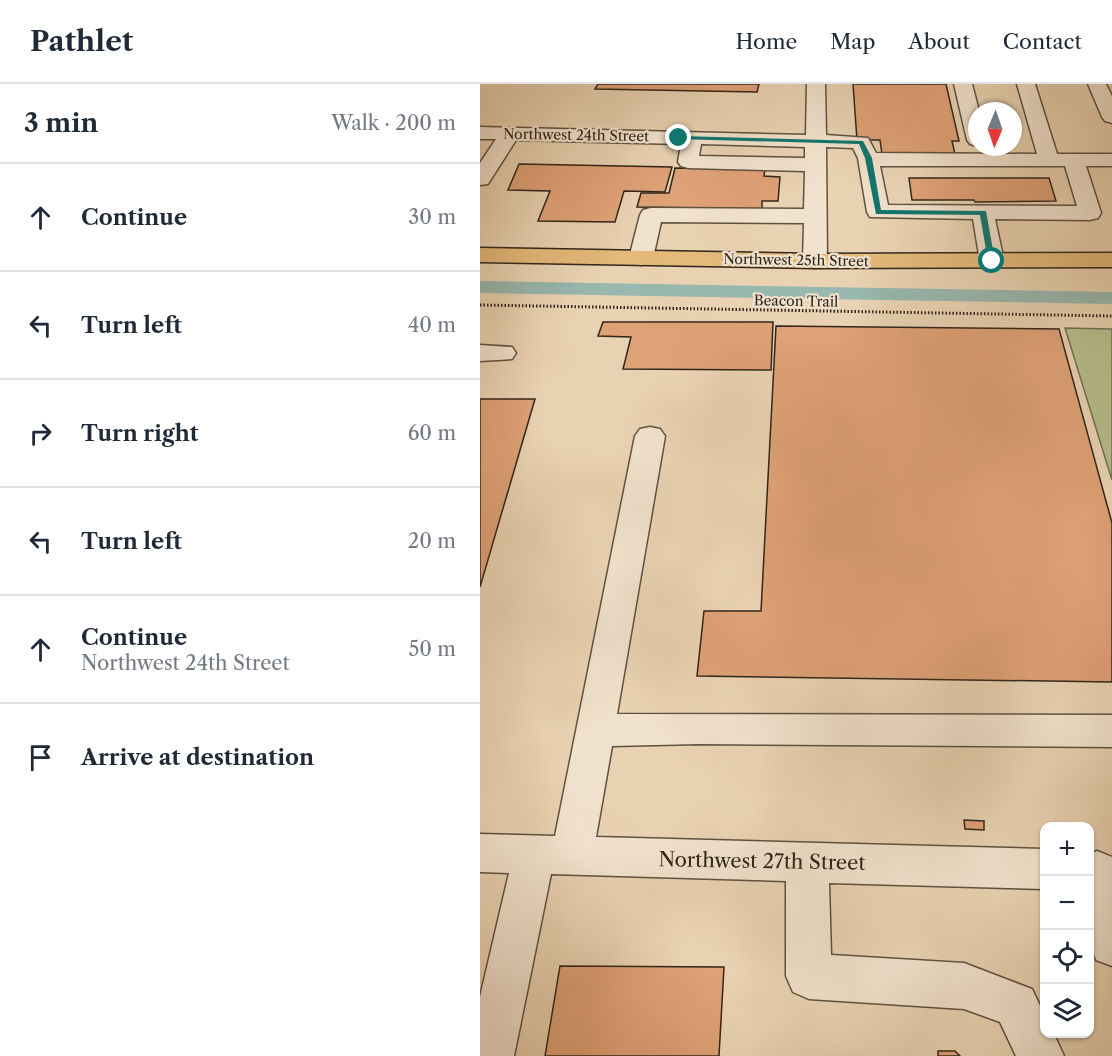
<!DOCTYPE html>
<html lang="en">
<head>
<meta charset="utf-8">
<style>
  body { margin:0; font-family:"Libre Caslon Text",serif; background:#f6f6f7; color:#1f2937 }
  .controls { position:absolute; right:18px; bottom:18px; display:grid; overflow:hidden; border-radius:12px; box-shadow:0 2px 4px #0004 }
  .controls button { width:54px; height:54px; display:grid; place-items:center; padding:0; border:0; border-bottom:2px solid #e0e1e3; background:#fff; color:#1f2937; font:30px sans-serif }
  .compass { position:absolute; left:488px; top:18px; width:54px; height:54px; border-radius:50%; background:#fff; box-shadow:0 2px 4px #0004; rotate:182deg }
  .stop { position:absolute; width:18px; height:18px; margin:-14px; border:4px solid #0f766e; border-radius:50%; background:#fff }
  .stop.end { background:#0f766e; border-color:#fff; box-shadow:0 2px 6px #0008 }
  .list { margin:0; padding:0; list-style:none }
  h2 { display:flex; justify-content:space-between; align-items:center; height:78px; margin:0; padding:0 24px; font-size:26px }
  h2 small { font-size:20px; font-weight:400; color:#747a83 }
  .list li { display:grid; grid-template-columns:39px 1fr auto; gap:18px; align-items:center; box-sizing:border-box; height:108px; padding:0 24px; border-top:2px solid #e0e1e3 }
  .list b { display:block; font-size:22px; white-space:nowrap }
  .list p { margin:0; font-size:20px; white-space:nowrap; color:#747a83 }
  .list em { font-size:20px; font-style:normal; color:#747a83 }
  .icon { flex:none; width:33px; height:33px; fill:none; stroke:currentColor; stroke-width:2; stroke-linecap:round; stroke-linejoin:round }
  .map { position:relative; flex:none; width:632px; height:972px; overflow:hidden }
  header { display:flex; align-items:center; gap:36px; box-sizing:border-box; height:84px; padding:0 30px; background:#fff; border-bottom:2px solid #e0e1e3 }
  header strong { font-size:28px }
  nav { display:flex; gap:33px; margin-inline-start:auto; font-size:21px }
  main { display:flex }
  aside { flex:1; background:#fff }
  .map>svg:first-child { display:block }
  .green { fill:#b5bc8d; stroke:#727154; stroke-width:1.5 }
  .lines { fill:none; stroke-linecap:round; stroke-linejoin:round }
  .canal { fill:#97b7af; fill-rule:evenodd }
  .building { fill:#dfa176; stroke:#30261b; stroke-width:1.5 }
  .minor-casing { stroke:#5e5141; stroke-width:3 }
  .major-casing { stroke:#30261b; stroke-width:3 }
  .path { stroke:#30261b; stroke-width:3; stroke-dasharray:1.5 2; stroke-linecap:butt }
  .minor { fill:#f1e2cd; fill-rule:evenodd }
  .major { fill:#e4b979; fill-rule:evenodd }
  .route { fill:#0f766e }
  .labels { text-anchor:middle; stroke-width:4.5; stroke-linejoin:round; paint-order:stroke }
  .far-street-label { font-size:14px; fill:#30261b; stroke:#f1e2cd }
  .near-street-label { font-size:20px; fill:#30261b; stroke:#f1e2cd }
</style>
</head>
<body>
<header>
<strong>Pathlet</strong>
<nav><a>Home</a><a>Map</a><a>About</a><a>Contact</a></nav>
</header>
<main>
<aside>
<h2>3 min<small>Walk · 200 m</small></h2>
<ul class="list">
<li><svg class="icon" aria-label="ahead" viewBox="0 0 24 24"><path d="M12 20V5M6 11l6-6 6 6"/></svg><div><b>Continue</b></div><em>30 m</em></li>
<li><svg class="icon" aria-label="left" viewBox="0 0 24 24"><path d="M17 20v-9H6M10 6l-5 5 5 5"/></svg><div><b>Turn left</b></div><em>40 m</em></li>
<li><svg class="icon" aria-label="right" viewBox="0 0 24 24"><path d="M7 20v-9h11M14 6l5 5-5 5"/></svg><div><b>Turn right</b></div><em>60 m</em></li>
<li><svg class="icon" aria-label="left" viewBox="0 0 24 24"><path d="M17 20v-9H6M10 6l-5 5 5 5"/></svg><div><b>Turn left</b></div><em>20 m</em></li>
<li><svg class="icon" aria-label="ahead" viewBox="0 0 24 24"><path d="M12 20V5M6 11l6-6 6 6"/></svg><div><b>Continue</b><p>Northwest 24th Street</p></div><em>50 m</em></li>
<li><svg class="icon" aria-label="arrive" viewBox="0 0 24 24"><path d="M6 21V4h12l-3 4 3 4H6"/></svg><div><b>Arrive at destination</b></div></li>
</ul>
</aside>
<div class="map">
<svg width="632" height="972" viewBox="0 0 632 972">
  <rect width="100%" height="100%" fill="#e9d2b2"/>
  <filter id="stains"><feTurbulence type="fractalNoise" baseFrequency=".00333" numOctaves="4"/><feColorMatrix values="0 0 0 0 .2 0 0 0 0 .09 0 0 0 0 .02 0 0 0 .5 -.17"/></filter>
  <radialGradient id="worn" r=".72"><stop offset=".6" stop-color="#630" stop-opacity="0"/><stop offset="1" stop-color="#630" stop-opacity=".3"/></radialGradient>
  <polygon class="green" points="585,244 632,245 632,396"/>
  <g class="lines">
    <polygon class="canal" points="0,197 632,208 632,220 0,209"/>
  </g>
  <g class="building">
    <polygon points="118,0 279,0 277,8 115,5"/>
    <polygon points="373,0 466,0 479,57 472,57 475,70 402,70 400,56 377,56"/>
    <polygon points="39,80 192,83 185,108 144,107 135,138 58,137 70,107 28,106"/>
    <polygon points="195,84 285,85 284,92 300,93 298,117 282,117 282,125 157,123 161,109 189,109"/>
    <polygon points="429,94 569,94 576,117 495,118 494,116 432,116"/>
    <polygon points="123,238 293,238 291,286 143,285 151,253 118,252"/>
    <polygon points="296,242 579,245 632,439 632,598 217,592 224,527 281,527"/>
    <polygon points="0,315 55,315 0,503"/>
    <polygon points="484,736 504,737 504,746 485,745"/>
    <polygon points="80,882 244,883 239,972 65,972"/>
    <polygon points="458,967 475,967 480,972 458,972"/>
  </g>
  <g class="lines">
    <defs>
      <g id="minor">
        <path d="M327,0H345L346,51L388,54L396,69L557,70L537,0H555L577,70H632V82H606L621,129L618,134L610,136L515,135L524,177L520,182L512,184L504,182L500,177L493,135L390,133L387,128L378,74L373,64L346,63L347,177L343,182L335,184L327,182L323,177L324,139L181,138L173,174L169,179L161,181L153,179L149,174L160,131L163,126L171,124L324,125L325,87L208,84L201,82L198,78L201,60L36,56L8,100L0,101V79L16,55H0V43L326,51ZM221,60L325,63V74L219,72ZM400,82H585L597,122L408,121Z"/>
        <polygon points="474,0 492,0 499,27 497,27 497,62 490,60 487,56"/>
        <polygon points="608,0 626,0 632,12 632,39 625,37 622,33"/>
        <polygon points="0,261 32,263 36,269 32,275 0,277"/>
        <polygon points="170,343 180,345 185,352 137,630 632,631 632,663 219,660 132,662 116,753 564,765 564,805 349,799 351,871 484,879 552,905 564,930 564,950 574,950 584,972 536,972 520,938 484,925 329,915 313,908 306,892 306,797 71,790 34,972 0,972 0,913 29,789 0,788 0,750 75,752 155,352 160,345"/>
        <polygon points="617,767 632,773 632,882 616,876 610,858 610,770"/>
      </g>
      <polygon id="major" points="0,164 335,170 632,169 632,183 335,184 0,178"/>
    </defs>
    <use href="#minor" class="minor-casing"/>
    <use href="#major" class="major-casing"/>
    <polyline class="path" points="0,221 632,232"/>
    <use href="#minor" class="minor"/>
    <use href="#major" class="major"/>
  </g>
  <polygon class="route" points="199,52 383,57 392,74 401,126 506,127 515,177 512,179 508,177 500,131 396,130 385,74 379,60 197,55"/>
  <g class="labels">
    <g class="far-street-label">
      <text transform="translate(96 51) rotate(1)" y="5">Northwest 24th Street</text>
      <text transform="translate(316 176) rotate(1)" y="5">Northwest 25th Street</text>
      <text transform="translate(316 217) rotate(1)" y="5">Beacon Trail</text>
    </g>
    <g class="near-street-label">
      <text transform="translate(282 777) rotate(1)" y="7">Northwest 27th Street</text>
    </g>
  </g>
  <rect width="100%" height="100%" filter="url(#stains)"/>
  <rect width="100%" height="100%" fill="url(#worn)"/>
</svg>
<div class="controls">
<button>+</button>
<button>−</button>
<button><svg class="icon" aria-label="locate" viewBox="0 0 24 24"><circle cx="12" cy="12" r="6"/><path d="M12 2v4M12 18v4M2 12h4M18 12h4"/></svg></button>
<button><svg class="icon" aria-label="layers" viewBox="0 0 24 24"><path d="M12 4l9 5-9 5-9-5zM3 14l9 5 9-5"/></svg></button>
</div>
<svg class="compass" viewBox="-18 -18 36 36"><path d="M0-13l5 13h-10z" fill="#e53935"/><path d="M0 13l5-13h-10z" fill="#747a83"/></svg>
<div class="stop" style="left:512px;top:177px"></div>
<div class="stop end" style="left:199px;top:54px"></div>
</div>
</main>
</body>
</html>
